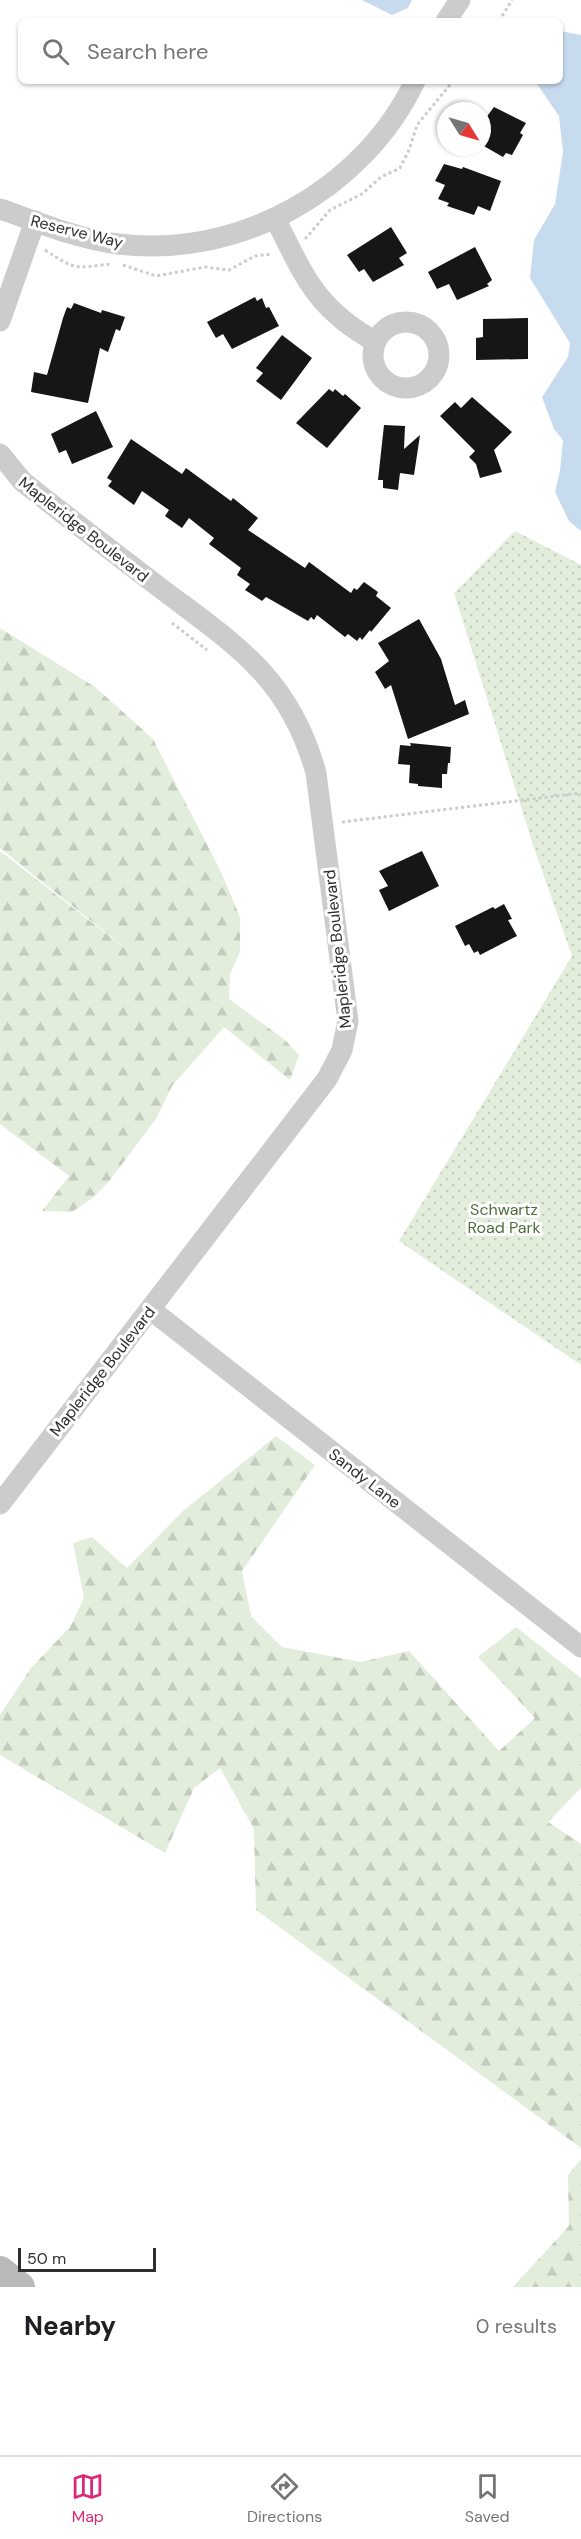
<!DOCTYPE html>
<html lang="en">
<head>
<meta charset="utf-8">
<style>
  body { margin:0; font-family:"DM Sans",sans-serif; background:#f2f2f2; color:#202124 }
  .compass { position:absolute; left:437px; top:102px; width:54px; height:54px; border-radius:50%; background:#fff; box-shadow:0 2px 4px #0004; rotate:127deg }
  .scale { position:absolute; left:18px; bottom:15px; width:138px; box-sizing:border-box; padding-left:6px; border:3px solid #2f2f2f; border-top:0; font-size:16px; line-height:21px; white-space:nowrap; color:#2f2f2f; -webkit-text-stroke:4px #fff; paint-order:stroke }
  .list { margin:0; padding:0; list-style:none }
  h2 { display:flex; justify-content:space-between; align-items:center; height:78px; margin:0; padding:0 24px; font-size:26px }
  h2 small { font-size:20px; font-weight:400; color:#757577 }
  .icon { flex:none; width:33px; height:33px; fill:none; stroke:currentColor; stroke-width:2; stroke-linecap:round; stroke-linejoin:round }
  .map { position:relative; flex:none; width:581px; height:2287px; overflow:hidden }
  .search { position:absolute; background:#fff; box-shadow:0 2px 4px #0004; left:18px; right:18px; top:18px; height:66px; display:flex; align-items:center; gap:15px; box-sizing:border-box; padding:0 21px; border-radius:9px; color:#757577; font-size:22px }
  .sheet { height:168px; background:#fff }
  nav { display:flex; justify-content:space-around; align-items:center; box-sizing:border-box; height:84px; border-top:2px solid #e0e0e0; background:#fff; font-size:16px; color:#757577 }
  nav a { display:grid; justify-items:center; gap:3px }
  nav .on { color:#db2777 }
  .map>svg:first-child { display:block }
  .forest { fill:url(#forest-firs) }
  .park { fill:url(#park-dots) }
  .water { fill:#c7dbee }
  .building { fill:#161616 }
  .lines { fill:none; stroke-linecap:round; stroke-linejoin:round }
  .path { stroke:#ccc; stroke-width:3; stroke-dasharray:3 3; stroke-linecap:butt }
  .street { stroke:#ccc; stroke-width:21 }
  .secondary { stroke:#b9b9b9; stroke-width:30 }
  .labels { text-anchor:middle; stroke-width:6; stroke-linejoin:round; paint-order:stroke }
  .street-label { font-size:16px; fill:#2f2f2f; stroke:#fff }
  .park-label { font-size:16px; fill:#4d6d39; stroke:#fff }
</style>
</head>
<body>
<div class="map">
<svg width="581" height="2287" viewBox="0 0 581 2287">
  <defs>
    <pattern id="forest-firs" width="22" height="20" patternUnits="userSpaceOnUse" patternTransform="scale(1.5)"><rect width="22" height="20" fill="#e3eddc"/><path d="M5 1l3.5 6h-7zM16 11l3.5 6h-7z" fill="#c3ccbd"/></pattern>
    <pattern id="park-dots" width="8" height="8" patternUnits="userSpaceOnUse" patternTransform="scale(1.5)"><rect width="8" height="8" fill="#e3eddc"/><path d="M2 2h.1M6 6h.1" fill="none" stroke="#c3ccbd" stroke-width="1.8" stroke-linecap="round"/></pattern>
  </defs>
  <rect width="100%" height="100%" fill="#fff"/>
  <g class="forest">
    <polygon points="0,628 95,687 153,739 220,870 240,917 240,952 230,974 229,999 285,1040 299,1055 290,1080 224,1027 172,1086 156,1119 110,1180 94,1197 72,1212 42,1211 69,1176 0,1124 0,851 140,960 0,848"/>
    <polygon points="276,1436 315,1465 242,1571 251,1616 282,1647 361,1662 409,1651 499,1751 535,1718 478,1657 516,1627 581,1678 581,1788 548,1822 581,1844 581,2148 256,1910 254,1829 220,1768 194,1788 165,1853 0,1755 0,1715 31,1668 70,1627 84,1598 73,1543 92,1537 127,1568 183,1511"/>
    <polygon points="581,2159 581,2287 513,2287 569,2226 568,2175"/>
  </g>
  <polygon class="park" points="515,531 581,565 581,1365 399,1241 572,956 532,842 454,593"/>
  <g class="water">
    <polygon points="362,0 412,0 408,8 392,15"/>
    <polygon points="560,31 581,35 581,531 569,521 555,492 560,471 563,440 554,429 542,397 568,357 570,343 530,278 534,240 555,204 563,152 559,116 535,81 560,81"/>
  </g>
  <g class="building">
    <polygon points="494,107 526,123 520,133 523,135 512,155 506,153 503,157 482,145 482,123"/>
    <polygon points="444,164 462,169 463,167 501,181 490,211 478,206 474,215 447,206 449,203 438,199 445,185 435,181"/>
    <polygon points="391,227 407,253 399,258 404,265 373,282 364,269 359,272 347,255"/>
    <polygon points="475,247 492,280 487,284 489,286 457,300 449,284 437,289 428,272"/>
    <polygon points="255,297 257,301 262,298 266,308 269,307 279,326 232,349 223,334 216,338 207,322"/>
    <polygon points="74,303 101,313 102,310 125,317 120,331 116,329 108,352 100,348 88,403 31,392 34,372 47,375 63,318 67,307 71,309"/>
    <polygon points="528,318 528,359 476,360 476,338 483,337 483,319"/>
    <polygon points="282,335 312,358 281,400 256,381 263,373 256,368"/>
    <polygon points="329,389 333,392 335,389 343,396 345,394 361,408 327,448 296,423"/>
    <polygon points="472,397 512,432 494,450 502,472 480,478 476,464 469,457 475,451 440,416 455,402 461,408"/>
    <polygon points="96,411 113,447 72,464 66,450 59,453 51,434"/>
    <polygon points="384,425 405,426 404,449 420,435 414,475 400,473 398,490 383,488 383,480 378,480"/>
    <polygon points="131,439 182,474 186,468 231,501 233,498 258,518 248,530 305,568 309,562 351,593 354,588 357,590 364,582 378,592 376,596 391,608 371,632 370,630 362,640 360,637 357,641 348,634 345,637 317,615 314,620 311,617 308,621 266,597 262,601 245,590 250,584 237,575 241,568 209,544 214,538 189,518 182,528 165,516 169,510 142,491 134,505 108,486 112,481 107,478"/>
    <polygon points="419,619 441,659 455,705 465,700 469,714 408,739 391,685 385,689 375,672 389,661 378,643"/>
    <polygon points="410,743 451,747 450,763 448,763 447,774 442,774 442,788 418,786 418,784 409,783 410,765 398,764 400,745 411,746"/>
    <polygon points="422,851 439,886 389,911 379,890 388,886 379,871"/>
    <polygon points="504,904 512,919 508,920 517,936 480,955 478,951 474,953 469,944 465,946 455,926 493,907 495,909"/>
  </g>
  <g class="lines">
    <g class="path">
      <polyline points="499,21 512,0"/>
      <polyline points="305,239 330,210 362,194 381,177 400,168 409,150 417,125 453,81"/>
      <path d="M45,250C77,271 74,268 111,264"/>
      <polyline points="123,265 156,276 205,267 229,270 255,256 272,254"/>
      <polyline points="172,623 207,650"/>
      <polyline points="342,822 581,793"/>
    </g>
    <g class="street">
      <polyline points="446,21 460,0"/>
      <path d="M0,209C38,222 78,239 118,244C239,259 363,190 415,81"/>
      <path d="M275,218C304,276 316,309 376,342"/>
      <polyline points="0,321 35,221"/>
      <circle cx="406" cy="355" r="33"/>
      <path d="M0,454L22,481C67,517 113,552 159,587C234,644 289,676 316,773L348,1021L342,1050L327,1079L0,1504"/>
      <polyline points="150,1309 581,1647"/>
    </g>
    <polyline class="secondary" points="0,2271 20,2287"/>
  </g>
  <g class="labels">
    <g class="street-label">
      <text transform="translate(77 231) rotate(14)" y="6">Reserve Way</text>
      <text transform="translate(84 529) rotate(38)" y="6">Mapleridge Boulevard</text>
      <text transform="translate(337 949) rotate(-96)" y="6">Mapleridge Boulevard</text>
      <text transform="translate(102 1371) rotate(-52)" y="6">Mapleridge Boulevard</text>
      <text transform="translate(365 1478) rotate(38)" y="6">Sandy Lane</text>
    </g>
    <g class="park-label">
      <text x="504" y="1215">Schwartz<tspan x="504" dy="18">Road Park</tspan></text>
    </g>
  </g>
</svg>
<svg class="compass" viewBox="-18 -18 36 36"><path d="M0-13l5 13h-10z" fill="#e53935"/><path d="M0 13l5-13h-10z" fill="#757577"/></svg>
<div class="scale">50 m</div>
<div class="search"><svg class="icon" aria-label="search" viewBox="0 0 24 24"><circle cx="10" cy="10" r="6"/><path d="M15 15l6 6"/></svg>Search here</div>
</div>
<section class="sheet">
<h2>Nearby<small>0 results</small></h2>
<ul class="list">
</ul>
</section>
<nav>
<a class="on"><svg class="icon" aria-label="map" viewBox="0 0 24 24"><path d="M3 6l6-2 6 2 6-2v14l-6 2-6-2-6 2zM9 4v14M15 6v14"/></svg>Map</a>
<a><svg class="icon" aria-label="directions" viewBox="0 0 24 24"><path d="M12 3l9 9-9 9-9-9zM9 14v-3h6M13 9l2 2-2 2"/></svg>Directions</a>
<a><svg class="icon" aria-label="saved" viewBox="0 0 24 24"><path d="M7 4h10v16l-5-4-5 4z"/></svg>Saved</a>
</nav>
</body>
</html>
